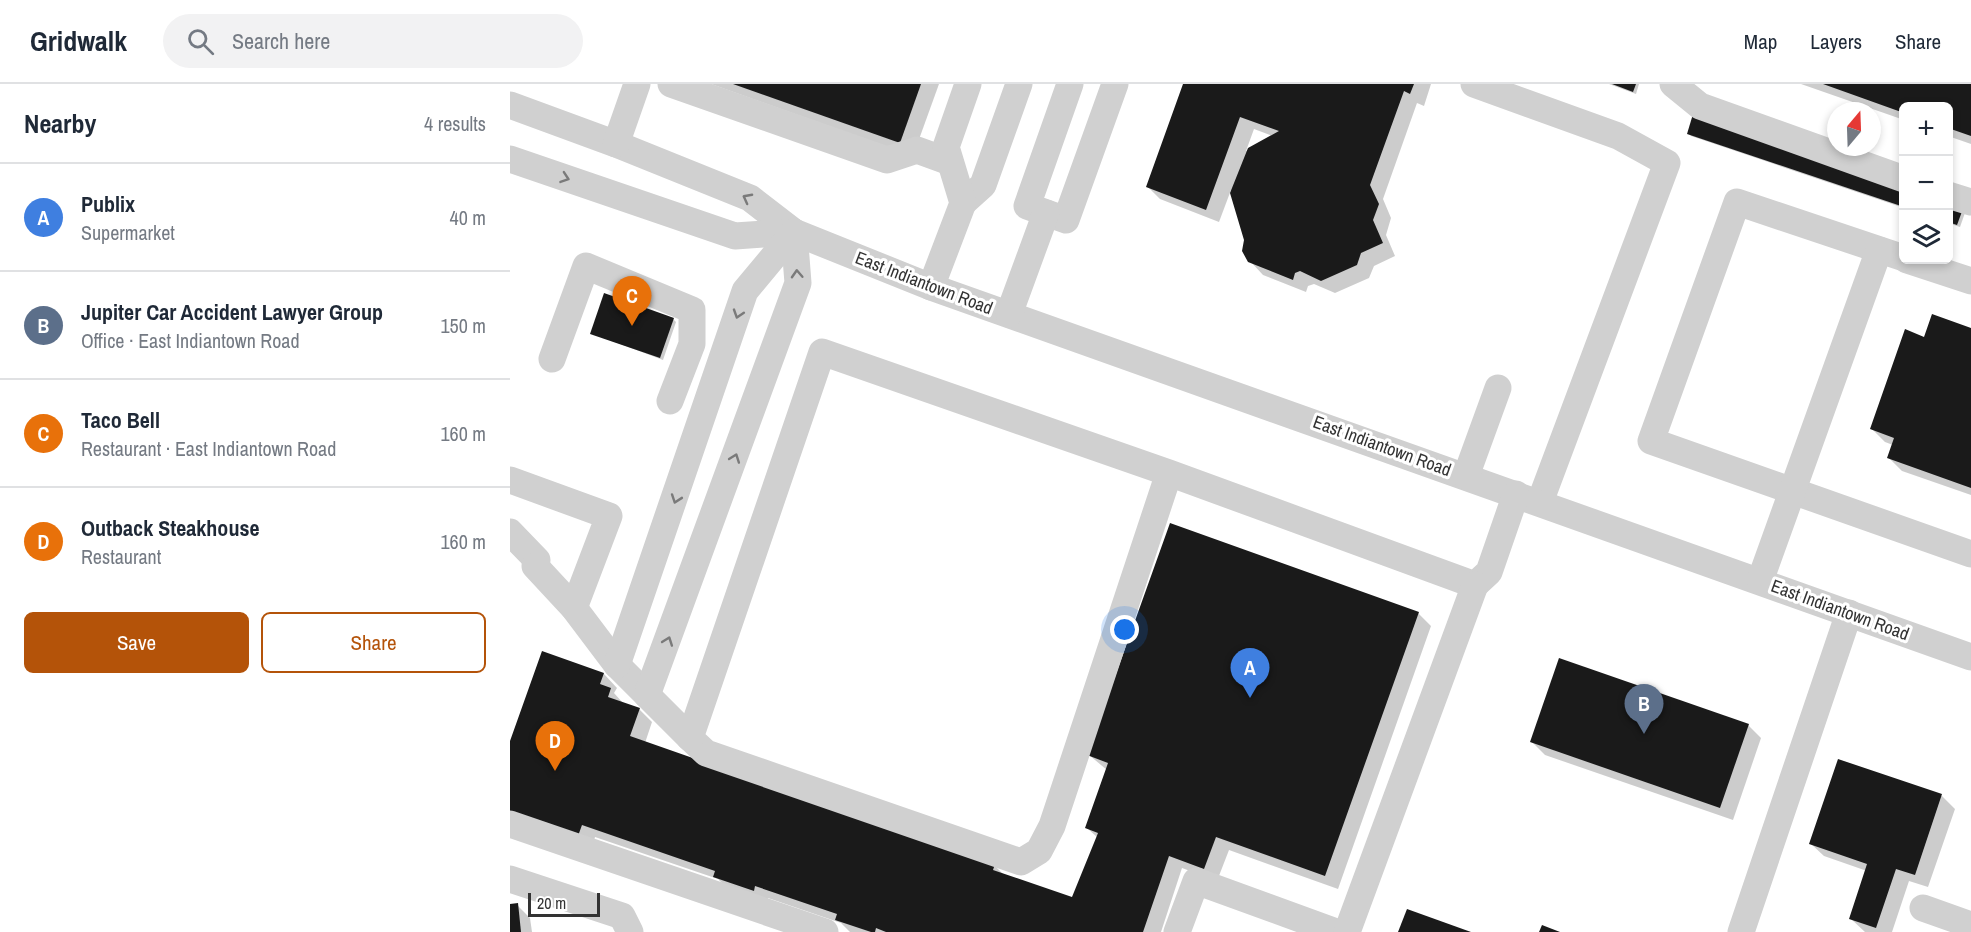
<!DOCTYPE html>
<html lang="en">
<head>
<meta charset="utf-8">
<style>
  body { margin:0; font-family:"Archivo Narrow",sans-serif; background:#f2f2f3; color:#1f2937 }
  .controls { position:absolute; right:18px; top:18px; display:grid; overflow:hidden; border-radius:9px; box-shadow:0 3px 9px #0003 }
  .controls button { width:54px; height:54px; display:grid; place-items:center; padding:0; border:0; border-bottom:2px solid #e0e1e3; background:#fff; color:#1f2937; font:30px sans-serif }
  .compass { position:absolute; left:1317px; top:18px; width:54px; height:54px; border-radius:50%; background:#fff; box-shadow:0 3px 9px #0003; rotate:19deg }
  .scale { position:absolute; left:18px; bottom:15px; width:72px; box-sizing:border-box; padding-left:6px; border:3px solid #333; border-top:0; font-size:16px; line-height:21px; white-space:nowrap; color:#333; -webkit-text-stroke:4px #fff; paint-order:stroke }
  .you { position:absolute; left:615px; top:546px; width:21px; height:21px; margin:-15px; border:4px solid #fff; border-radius:50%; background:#1a73e8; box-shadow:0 0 0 9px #1a73e833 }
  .badge { display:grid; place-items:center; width:39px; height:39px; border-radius:50%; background:#b45309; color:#fff; font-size:20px; font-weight:700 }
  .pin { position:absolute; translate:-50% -50px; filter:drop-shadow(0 2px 3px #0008) }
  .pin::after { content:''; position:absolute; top:32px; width:21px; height:18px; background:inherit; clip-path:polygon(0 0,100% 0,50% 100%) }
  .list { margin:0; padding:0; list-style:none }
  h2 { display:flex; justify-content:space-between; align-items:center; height:78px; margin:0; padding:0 24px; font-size:26px }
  h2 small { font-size:20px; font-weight:400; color:#747a83 }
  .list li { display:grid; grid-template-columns:39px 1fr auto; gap:18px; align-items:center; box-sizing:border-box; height:108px; padding:0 24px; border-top:2px solid #e0e1e3 }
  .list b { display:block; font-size:22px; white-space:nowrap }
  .list p { margin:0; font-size:20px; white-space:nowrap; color:#747a83 }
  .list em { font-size:20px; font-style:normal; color:#747a83 }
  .actions { display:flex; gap:12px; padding:18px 24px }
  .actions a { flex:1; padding:14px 0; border:2px solid #b45309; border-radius:9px; text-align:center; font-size:21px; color:#b45309 }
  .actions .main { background:#b45309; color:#fff }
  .icon { flex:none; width:33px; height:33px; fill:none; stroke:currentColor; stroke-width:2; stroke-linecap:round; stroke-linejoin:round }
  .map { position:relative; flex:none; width:1461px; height:848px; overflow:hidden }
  header { display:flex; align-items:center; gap:36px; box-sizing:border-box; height:84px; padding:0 30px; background:#fff; border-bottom:2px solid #e0e1e3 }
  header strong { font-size:28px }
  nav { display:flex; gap:33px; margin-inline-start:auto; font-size:21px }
  .search { width:420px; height:54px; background:#f2f2f3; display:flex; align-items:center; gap:15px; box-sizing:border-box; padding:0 21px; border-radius:33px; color:#747a83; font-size:22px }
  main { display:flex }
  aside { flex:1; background:#fff }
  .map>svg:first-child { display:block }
  .shadow { fill:#0003; fill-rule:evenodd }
  .building { fill:#1a1a1a }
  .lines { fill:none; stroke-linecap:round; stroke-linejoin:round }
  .minor { stroke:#d0d0d0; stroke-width:27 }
  .oneway { stroke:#7a7a7a }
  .labels { text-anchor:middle; stroke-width:6; stroke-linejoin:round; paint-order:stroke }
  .street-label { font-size:18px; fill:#333; stroke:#fff }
</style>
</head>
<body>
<header>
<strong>Gridwalk</strong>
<div class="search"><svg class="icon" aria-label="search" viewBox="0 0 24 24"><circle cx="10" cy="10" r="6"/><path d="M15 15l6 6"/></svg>Search here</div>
<nav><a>Map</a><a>Layers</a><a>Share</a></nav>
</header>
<main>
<aside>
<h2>Nearby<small>4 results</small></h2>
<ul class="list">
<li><span class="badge" style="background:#3f7fe0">A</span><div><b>Publix</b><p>Supermarket</p></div><em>40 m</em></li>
<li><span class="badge" style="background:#5c6f8a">B</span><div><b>Jupiter Car Accident Lawyer Group</b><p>Office · East Indiantown Road</p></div><em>150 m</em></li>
<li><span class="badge" style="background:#e8710a">C</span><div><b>Taco Bell</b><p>Restaurant · East Indiantown Road</p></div><em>160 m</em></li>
<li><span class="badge" style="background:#e8710a">D</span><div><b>Outback Steakhouse</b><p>Restaurant</p></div><em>160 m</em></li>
</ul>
<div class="actions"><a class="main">Save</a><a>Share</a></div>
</aside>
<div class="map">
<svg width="1461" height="848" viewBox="0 0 1461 848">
  <rect width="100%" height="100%" fill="#fff"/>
  <g class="shadow">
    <polygon points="201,0 429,0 403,72"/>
    <path d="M675,0H921L914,22L907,19L873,115L881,134L876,151L885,172L864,182L859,194L825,209L804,200L798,202L796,208L753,191L740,177L721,106L709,138L650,115L637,102ZM744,45L763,52L736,67Z"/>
    <polygon points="1099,0 1129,0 1126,10"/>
    <polygon points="1291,0 1461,0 1461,60 1438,52 1438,22 1394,22 1394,36"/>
    <polygon points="1178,49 1394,103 1394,124 1181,52"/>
    <polygon points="1438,118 1456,126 1450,143 1438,139"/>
    <polygon points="163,235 166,238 153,276 81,249"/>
    <polygon points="1461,245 1461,411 1392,387 1379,374 1383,361 1375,358 1362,345 1415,254"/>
    <polygon points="908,529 921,542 828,805 719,766 707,797 672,784 651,848 340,848 331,839 258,814 257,819 218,805 208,795 85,753 82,764 0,735 0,661 33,569 94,590 107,604 104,609 113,619 129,625 142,638 135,659 484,781 494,791 563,815 588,754 577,744 597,686 579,671"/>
    <polygon points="1238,641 1251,654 1223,736 1035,671 1022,658"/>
    <polygon points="1329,677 1432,712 1445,725 1418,803 1399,797 1382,848 1355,848 1340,834 1357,787 1314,772 1300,759"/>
    <polygon points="7,821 20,834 22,848 0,848 0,822"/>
  </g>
  <g class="building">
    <polygon points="223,0 411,0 390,59"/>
    <polygon points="673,0 904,0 900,10 894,7 860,101 869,120 863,136 873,159 851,169 847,181 811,197 790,187 785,189 783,196 738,178 732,167 734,156 720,109 738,64 769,47 730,33 696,126 636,103"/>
    <polygon points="1102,0 1126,0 1123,8"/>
    <polygon points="1313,0 1461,0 1461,52 1438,44 1438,22 1394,22 1394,29"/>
    <polygon points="1183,30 1394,102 1394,123 1177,50"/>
    <polygon points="1438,117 1454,122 1447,141 1438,138"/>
    <polygon points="94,209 164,234 150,274 80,250"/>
    <polygon points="1422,230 1461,244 1461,404 1377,374 1384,354 1360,345 1395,245 1414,253"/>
    <polygon points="660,439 909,528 815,792 706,753 694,785 659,772 633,848 376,848 366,844 365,848 361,848 325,836 327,830 245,802 244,807 203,793 205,787 72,741 68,752 0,727 0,657 32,567 94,589 90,600 101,604 98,613 130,624 120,652 485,780 483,786 562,813 588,749 575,744 598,679 577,671"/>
    <polygon points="1049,574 1239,640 1210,724 1020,658"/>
    <polygon points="1328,675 1432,710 1405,791 1386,785 1366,844 1339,835 1357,780 1299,760"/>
    <polygon points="8,819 11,848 0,848 0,820"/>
    <polygon points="897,825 961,848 888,848"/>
    <polygon points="1032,841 1050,848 1029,848"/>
  </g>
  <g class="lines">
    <g class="minor">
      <polyline points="161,0 377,76 407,66 440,78"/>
      <polyline points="560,0 517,122 556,136 605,0"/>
      <polyline points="964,0 1108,52 1157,79 1030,418"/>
      <polyline points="1163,0 1190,22 1394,95"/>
      <polyline points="0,21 106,60 240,114 284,148 421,203 1461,573"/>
      <polyline points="106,60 127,0"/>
      <polyline points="0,75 225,152 284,148"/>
      <polyline points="1438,111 1461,118"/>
      <polyline points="453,119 473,101 509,0"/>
      <polyline points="1394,174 1227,118 1141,357 1461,470"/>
      <polyline points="1397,176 1461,197"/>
      <polyline points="421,203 453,119 436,63 458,0"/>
      <polyline points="499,230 536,129"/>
      <polyline points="42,275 76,182 182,226 182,260 160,317"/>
      <polyline points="659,389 542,742 529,767 511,778 196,669 180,654 312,268 659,389 965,501 979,488 1006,410"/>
      <polyline points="956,392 988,304"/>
      <polyline points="0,396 99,432 64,524"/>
      <polyline points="0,448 27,476"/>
      <polyline points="25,482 64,524 107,581 180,654"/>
      <polyline points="1250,497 1369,166"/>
      <polyline points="107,581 235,207 284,148"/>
      <polyline points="137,611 288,199 284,148"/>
      <polyline points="0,740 315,848"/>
      <polyline points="0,795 112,832 120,848"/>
      <polyline points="1413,824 1461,841"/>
      <polyline points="667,848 686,797 826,848"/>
      <polyline points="837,848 965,501"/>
      <polyline points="1231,848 1339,529"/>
    </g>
  </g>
  <defs><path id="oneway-chevron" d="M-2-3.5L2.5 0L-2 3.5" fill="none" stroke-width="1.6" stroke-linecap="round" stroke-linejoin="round" transform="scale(1.5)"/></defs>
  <g class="oneway">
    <use href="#oneway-chevron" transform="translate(55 94) rotate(19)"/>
    <use href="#oneway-chevron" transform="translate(237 114) rotate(-152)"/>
    <use href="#oneway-chevron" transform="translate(287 190) rotate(-93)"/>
    <use href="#oneway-chevron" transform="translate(228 230) rotate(108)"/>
    <use href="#oneway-chevron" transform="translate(225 374) rotate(-70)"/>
    <use href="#oneway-chevron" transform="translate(166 415) rotate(109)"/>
    <use href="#oneway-chevron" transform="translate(158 557) rotate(-70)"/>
  </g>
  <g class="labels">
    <g class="street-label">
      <text transform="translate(414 199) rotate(21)" y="6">East Indiantown Road</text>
      <text transform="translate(872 362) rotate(20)" y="6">East Indiantown Road</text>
      <text transform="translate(1330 526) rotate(20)" y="6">East Indiantown Road</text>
    </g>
  </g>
</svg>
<div class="controls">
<button>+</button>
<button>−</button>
<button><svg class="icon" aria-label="layers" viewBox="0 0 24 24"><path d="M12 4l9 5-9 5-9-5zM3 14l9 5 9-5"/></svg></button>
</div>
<svg class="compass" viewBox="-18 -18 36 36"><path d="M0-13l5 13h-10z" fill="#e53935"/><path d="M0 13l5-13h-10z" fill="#747a83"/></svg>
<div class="scale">20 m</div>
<div class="you"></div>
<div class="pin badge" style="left:740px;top:614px;background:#3f7fe0">A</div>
<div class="pin badge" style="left:1134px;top:650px;background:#5c6f8a">B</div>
<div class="pin badge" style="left:122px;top:242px;background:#e8710a">C</div>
<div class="pin badge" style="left:45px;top:687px;background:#e8710a">D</div>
</div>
</main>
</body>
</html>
